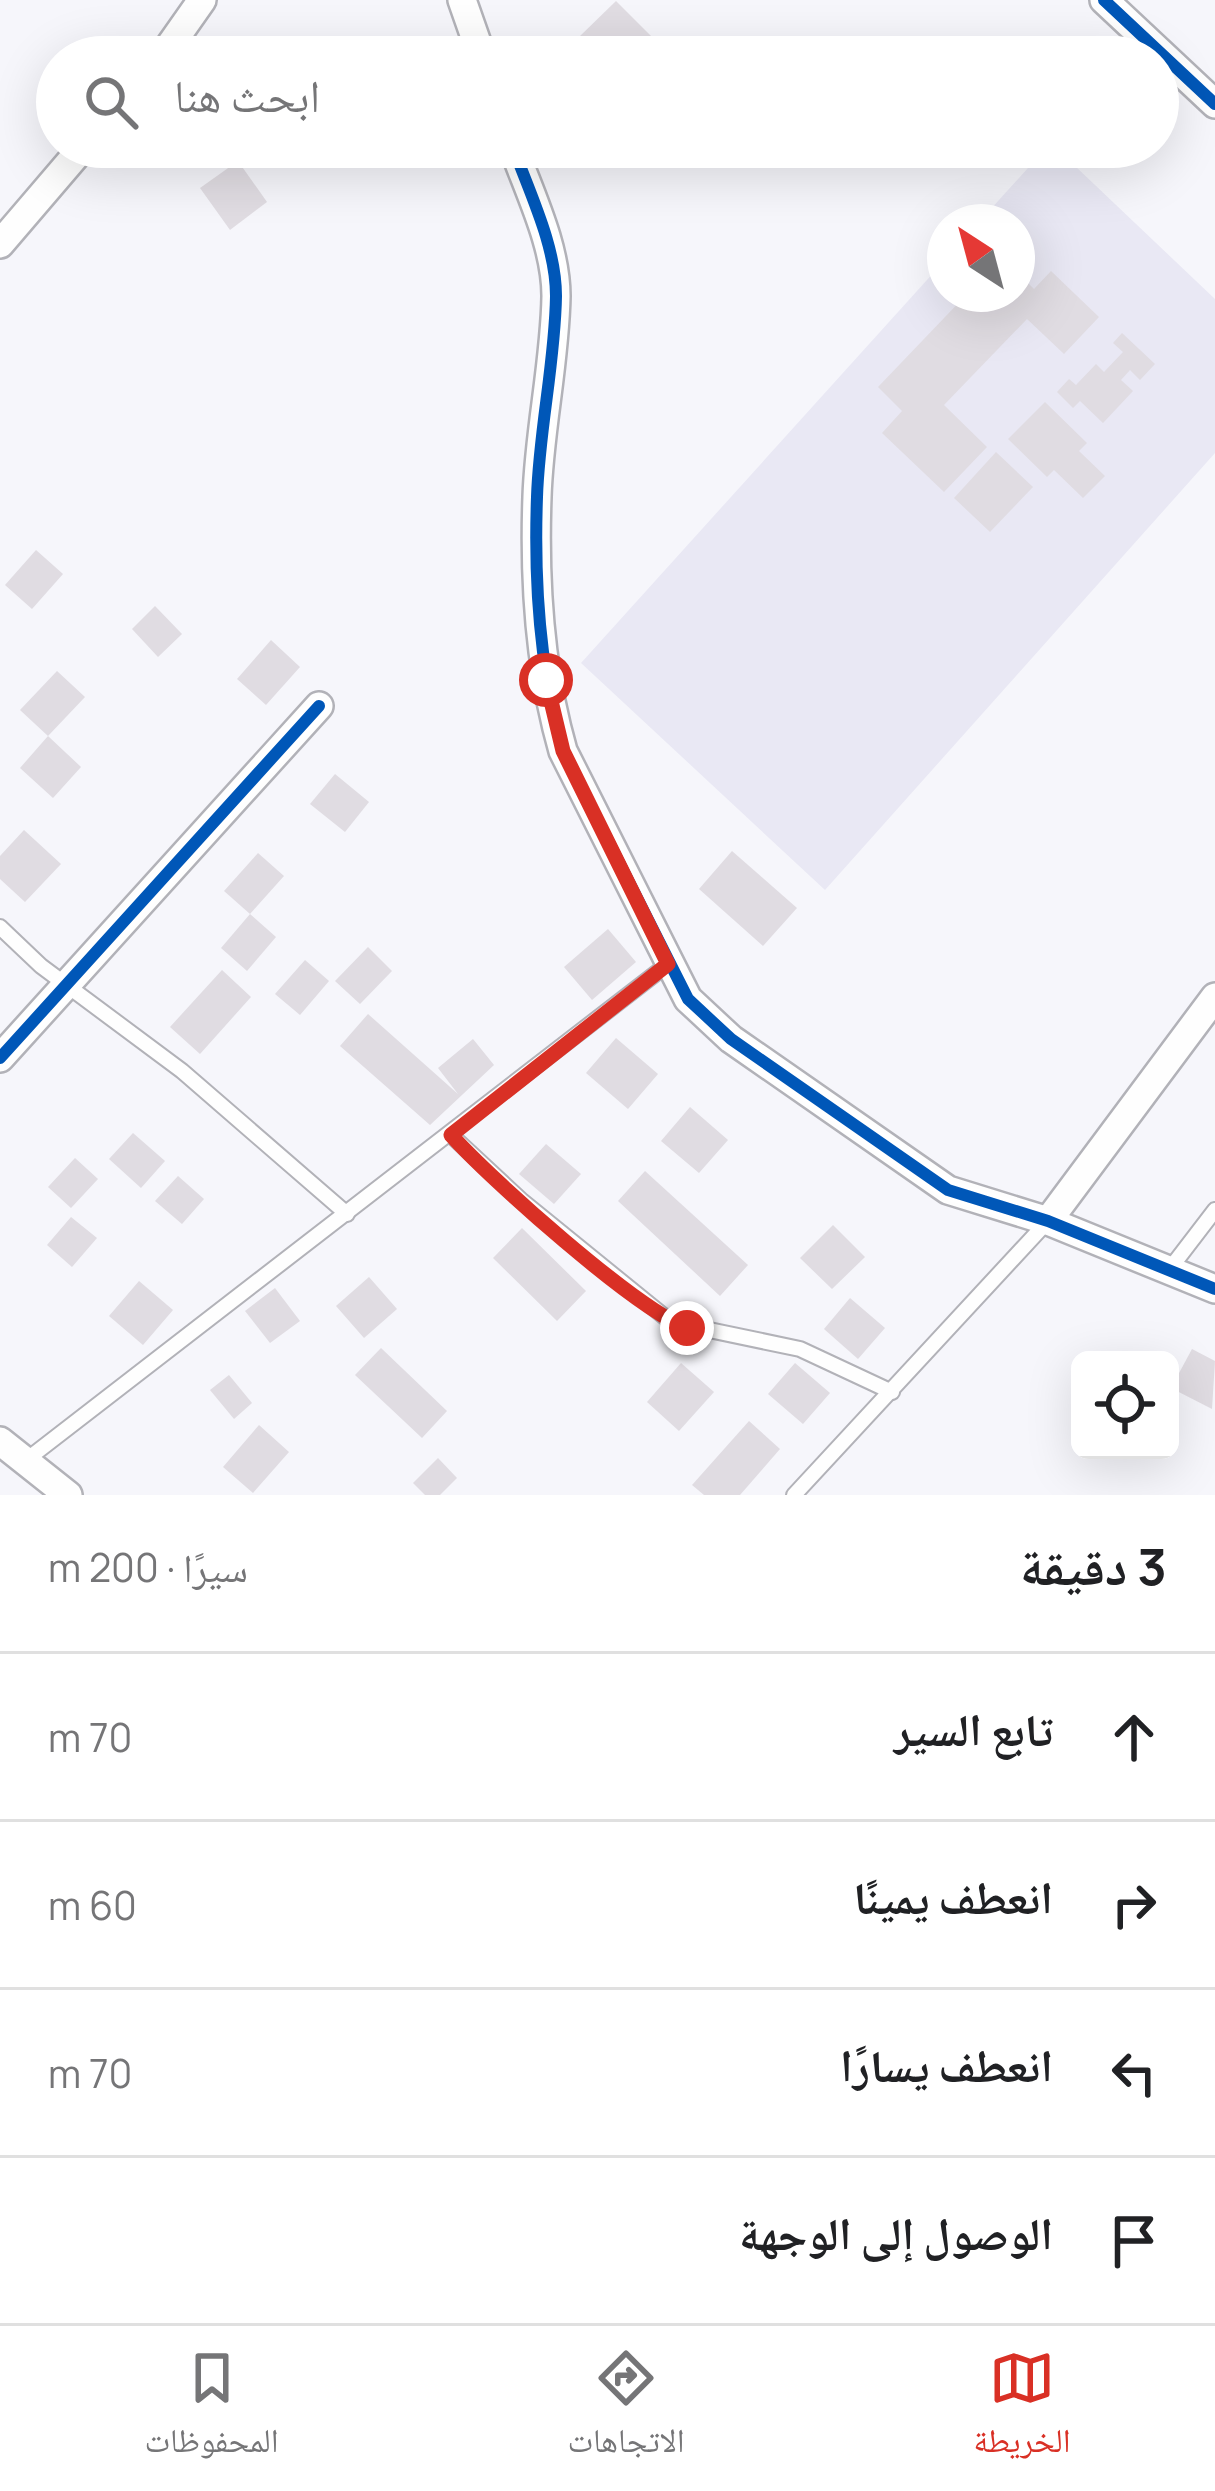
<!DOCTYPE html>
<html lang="ar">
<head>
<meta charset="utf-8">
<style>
  body { margin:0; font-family:Manrope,"Noto Naskh Arabic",sans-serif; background:#f2f2f2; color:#202124; direction:rtl }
  .controls { position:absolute; right:36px; bottom:36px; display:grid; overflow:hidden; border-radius:18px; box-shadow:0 12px 48px #0002 }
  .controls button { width:108px; height:108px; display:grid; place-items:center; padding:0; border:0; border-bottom:3px solid #e0e0e0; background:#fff; color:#202124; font:60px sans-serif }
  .compass { position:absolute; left:927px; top:204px; width:108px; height:108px; border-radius:50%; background:#fff; box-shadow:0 12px 48px #0002; rotate:324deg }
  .stop { position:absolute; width:36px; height:36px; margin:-27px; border:9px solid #d93025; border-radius:50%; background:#fff }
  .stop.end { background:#d93025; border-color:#fff; box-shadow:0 3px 12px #0008 }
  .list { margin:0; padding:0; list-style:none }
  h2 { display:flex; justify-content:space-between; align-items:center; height:156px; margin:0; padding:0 48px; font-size:51px }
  h2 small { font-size:39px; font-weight:400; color:#757577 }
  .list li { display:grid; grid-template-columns:78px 1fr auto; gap:36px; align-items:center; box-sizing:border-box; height:168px; padding:0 48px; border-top:3px solid #e0e0e0 }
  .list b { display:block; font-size:45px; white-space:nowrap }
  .list em { font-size:39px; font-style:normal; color:#757577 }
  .icon { flex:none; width:66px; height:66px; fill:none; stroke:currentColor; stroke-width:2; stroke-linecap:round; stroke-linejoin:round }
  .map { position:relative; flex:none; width:1215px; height:1495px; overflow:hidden; direction:ltr }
  .search { position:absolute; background:#fff; box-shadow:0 12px 48px #0002; left:36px; right:36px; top:36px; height:132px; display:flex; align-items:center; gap:30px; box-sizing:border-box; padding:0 42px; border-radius:66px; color:#757577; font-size:45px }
  .sheet { height:828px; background:#fff }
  nav { display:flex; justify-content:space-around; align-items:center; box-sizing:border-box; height:168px; border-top:3px solid #e0e0e0; background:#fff; font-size:33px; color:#757577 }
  nav a { display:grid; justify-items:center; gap:6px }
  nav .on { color:#d93025 }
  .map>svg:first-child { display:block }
  .built { fill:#e9e8f4 }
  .building { fill:#e0dce2 }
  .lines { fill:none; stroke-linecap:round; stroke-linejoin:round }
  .service-casing { stroke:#b2b2b8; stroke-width:18 }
  .minor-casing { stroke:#b2b2b8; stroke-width:32 }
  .service { stroke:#fefefe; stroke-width:14 }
  .minor { stroke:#fefefe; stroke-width:27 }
  .cycleway-casing { stroke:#fff; stroke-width:20 }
  .cycleway { stroke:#0057b8; stroke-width:12 }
  .route { stroke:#d93025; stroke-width:15 }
</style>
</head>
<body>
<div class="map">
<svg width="1215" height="1495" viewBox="0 0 1215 1495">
  <rect width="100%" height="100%" fill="#f6f6fb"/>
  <polygon class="built" points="1047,147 1055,147 1215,299 1215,453 825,890 581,663 945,260 945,294 1017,294 1017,222 979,222"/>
  <g class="building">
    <polygon points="616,1 672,57 596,57 578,38"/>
    <polygon points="238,161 267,202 230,230 200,188"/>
    <polygon points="1051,271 1099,317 1064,354 1027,319 944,405 987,447 944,492 882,433 902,411 878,387 967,294 1017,294 1017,272 1034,289"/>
    <polygon points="1122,333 1155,364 1140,380 1130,370 1121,380 1133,391 1103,423 1080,401 1073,408 1057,392 1069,379 1076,385 1096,364 1104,372 1123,352 1113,343"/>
    <polygon points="1045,402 1087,443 1079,451 1105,476 1083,498 1054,470 1047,477 1008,439"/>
    <polygon points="996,452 1033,487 990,532 954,498"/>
    <polygon points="36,550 63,574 32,609 5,585"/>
    <polygon points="155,606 182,634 158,657 132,629"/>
    <polygon points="271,640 300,667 266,705 237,679"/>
    <polygon points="57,671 85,697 48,736 20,710"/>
    <polygon points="48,736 81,767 53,798 20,768"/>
    <polygon points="335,774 369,802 345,832 310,804"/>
    <polygon points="24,830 61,864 25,902 0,879 0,856"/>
    <polygon points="732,851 797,908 763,946 699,889"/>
    <polygon points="258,853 284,876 250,914 224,891"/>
    <polygon points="250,914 276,937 247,971 221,948"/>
    <polygon points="608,929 636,962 592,1000 564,967"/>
    <polygon points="368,947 392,971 360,1004 335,981"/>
    <polygon points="305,960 329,981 300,1015 275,994"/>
    <polygon points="222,970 251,997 200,1054 170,1027"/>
    <polygon points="368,1014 458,1094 438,1068 473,1039 494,1065 430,1125 340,1046"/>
    <polygon points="616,1038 658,1074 628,1109 586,1073"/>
    <polygon points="690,1107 728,1140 699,1173 661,1141"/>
    <polygon points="133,1133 165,1161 141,1188 109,1159"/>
    <polygon points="546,1144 581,1174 554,1204 519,1174"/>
    <polygon points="75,1158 98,1179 71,1208 48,1187"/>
    <polygon points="645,1171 748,1265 720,1296 618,1201"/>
    <polygon points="178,1176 204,1199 182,1224 155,1201"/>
    <polygon points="71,1217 97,1238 72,1267 47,1245"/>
    <polygon points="833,1225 865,1257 832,1289 800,1258"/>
    <polygon points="522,1228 586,1291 557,1321 493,1258"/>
    <polygon points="369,1277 397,1309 364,1338 336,1306"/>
    <polygon points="139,1281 173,1310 143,1345 109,1316"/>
    <polygon points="275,1288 300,1321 270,1343 245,1311"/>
    <polygon points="850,1298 885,1328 858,1359 824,1329"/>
    <polygon points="381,1348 447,1411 422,1438 355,1375"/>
    <polygon points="1192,1349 1215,1361 1212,1409 1171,1388"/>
    <polygon points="681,1363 714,1392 679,1431 647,1402"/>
    <polygon points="795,1363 830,1393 803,1424 768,1394"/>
    <polygon points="229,1375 252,1403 234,1419 210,1390"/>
    <polygon points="749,1421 780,1449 740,1495 704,1495 692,1485"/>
    <polygon points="259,1425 289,1452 253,1493 223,1467"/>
    <polygon points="438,1458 457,1478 440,1495 425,1495 413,1483"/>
  </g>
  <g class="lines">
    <defs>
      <g id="service">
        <polyline points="0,927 41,966 182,1071 347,1214"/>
        <polyline points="451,1135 522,1201 671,1322 800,1349 892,1392"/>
        <polyline points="1169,1270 1215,1210"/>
        <polyline points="25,1461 668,964"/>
        <polyline points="794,1495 1047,1222"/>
      </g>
      <g id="minor">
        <polyline points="462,0 482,57"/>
        <polyline points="1104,0 1215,104"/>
        <polyline points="162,57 202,0"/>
        <path d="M513,147C530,194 556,246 556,296C555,363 539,430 537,497C534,580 540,671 563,751L688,999L731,1039L948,1190L1048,1221L1215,1289"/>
        <polyline points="0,244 83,147"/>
        <polyline points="0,1058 319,706"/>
        <polyline points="1048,1221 1215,997"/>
        <polyline points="0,1441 68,1495"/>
      </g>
    </defs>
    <use href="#service" class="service-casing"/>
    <use href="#minor" class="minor-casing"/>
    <use href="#service" class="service"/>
    <use href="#minor" class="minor"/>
    <defs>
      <g id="cycleway">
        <polyline points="1104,0 1215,104"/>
        <path d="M513,147C530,194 556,246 556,296C555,363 539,430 537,497C534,580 540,671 563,751L688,999L731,1039L948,1190L1048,1221L1215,1289"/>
        <polyline points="0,1058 319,706"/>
      </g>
    </defs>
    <use href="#cycleway" class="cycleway-casing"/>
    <use href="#cycleway" class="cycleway"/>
  </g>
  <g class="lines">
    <path class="route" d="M546,680L563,751L668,964L451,1135C490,1179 636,1309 687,1328"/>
  </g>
</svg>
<div class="controls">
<button><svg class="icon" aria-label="locate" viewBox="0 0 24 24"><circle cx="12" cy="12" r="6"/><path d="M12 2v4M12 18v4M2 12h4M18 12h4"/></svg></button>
</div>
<svg class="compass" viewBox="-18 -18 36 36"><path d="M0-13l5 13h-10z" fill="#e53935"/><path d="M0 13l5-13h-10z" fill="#757577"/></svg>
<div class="stop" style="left:546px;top:680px"></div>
<div class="stop end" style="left:687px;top:1328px"></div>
<div class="search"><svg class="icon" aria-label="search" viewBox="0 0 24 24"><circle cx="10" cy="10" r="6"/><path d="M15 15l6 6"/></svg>ابحث هنا</div>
</div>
<section class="sheet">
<h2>3 دقيقة<small>سيرًا · 200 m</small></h2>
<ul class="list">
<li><svg class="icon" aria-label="ahead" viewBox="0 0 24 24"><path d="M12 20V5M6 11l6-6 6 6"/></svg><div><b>تابع السير</b></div><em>70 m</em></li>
<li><svg class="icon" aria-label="right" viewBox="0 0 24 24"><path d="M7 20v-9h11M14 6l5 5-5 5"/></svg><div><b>انعطف يمينًا</b></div><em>60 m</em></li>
<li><svg class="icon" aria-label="left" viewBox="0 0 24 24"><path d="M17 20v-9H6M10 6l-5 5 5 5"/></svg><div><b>انعطف يسارًا</b></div><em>70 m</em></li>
<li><svg class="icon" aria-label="arrive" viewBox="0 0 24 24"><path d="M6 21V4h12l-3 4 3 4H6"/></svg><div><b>الوصول إلى الوجهة</b></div></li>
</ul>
</section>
<nav>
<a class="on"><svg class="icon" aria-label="map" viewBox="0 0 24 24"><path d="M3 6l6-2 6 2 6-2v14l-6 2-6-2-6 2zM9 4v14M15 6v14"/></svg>الخريطة</a>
<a><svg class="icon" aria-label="directions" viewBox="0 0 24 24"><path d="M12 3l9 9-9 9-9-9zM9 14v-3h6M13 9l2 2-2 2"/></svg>الاتجاهات</a>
<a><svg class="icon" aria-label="saved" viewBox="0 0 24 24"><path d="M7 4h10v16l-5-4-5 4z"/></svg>المحفوظات</a>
</nav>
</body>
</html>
